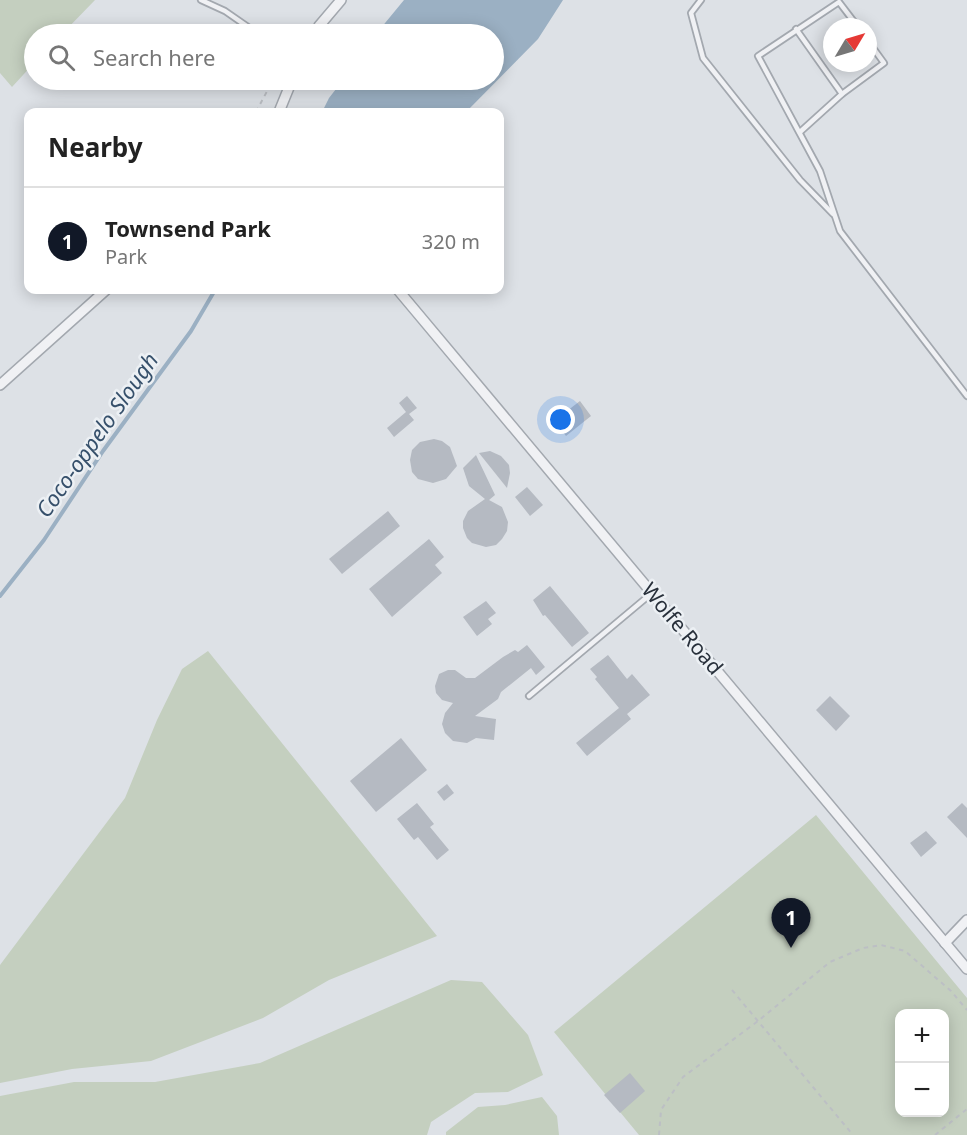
<!DOCTYPE html>
<html lang="en">
<head>
<meta charset="utf-8">
<style>
  body { margin:0; font-family:"Noto Sans",sans-serif; background:#f2f2f2; color:#222 }
  .controls { position:absolute; right:18px; bottom:18px; display:grid; overflow:hidden; border-radius:12px; box-shadow:0 3px 15px #0003 }
  .controls button { width:54px; height:54px; display:grid; place-items:center; padding:0; border:0; border-bottom:2px solid #e0e0e0; background:#fff; color:#222; font:30px sans-serif }
  .compass { position:absolute; left:823px; top:18px; width:54px; height:54px; border-radius:50%; background:#fff; box-shadow:0 3px 15px #0003; rotate:52deg }
  .you { position:absolute; left:561px; top:420px; width:21px; height:21px; margin:-15px; border:4px solid #fff; border-radius:50%; background:#1a73e8; box-shadow:0 0 0 9px #1a73e833 }
  .badge { display:grid; place-items:center; width:39px; height:39px; border-radius:50%; background:#111827; color:#fff; font-size:20px; font-weight:700 }
  .pin { position:absolute; translate:-50% -50px; filter:drop-shadow(0 2px 3px #0008) }
  .pin::after { content:''; position:absolute; top:32px; width:21px; height:18px; background:inherit; clip-path:polygon(0 0,100% 0,50% 100%) }
  .list { margin:0; padding:0; list-style:none }
  h2 { display:flex; justify-content:space-between; align-items:center; height:78px; margin:0; padding:0 24px; font-size:26px }
  h2 small { font-size:20px; font-weight:400; color:#767676 }
  .list li { display:grid; grid-template-columns:39px 1fr auto; gap:18px; align-items:center; box-sizing:border-box; height:108px; padding:0 24px; border-top:2px solid #e0e0e0 }
  .list b { display:block; font-size:22px; white-space:nowrap }
  .list p { margin:0; font-size:20px; white-space:nowrap; color:#767676 }
  .list em { font-size:20px; font-style:normal; color:#767676 }
  .icon { flex:none; width:33px; height:33px; fill:none; stroke:currentColor; stroke-width:2; stroke-linecap:round; stroke-linejoin:round }
  .map { position:relative; flex:none; width:967px; height:1135px; overflow:hidden }
  .search { position:absolute; background:#fff; box-shadow:0 3px 15px #0003; left:24px; top:24px; width:480px; height:66px; display:flex; align-items:center; gap:15px; box-sizing:border-box; padding:0 21px; border-radius:33px; color:#767676; font-size:22px }
  .panel { position:absolute; background:#fff; box-shadow:0 3px 15px #0003; left:24px; top:108px; width:480px; height:186px; border-radius:12px }
  .map>svg:first-child { display:block }
  .green { fill:#c4cfbf; fill-rule:evenodd }
  .water { fill:#9bb0c3 }
  .lines { fill:none; stroke-linecap:round; stroke-linejoin:round }
  .stream { stroke:#9bb0c3; stroke-width:4 }
  .building { fill:#b5bac2 }
  .lane-casing { stroke:#a3a8af; stroke-width:8 }
  .street-casing { stroke:#a3a8af; stroke-width:12 }
  .path { stroke:#bcbfc4; stroke-width:2; stroke-dasharray:4.5 4.5; stroke-linecap:butt }
  .lane { stroke:#f0f1f4; stroke-width:4.5 }
  .street { stroke:#f0f1f4; stroke-width:9 }
  .labels { text-anchor:middle; stroke-width:5; stroke-linejoin:round; paint-order:stroke }
  .street-label { font-size:21px; fill:#28303b; stroke:#ecf0f4 }
  .water-label { font-size:22px; font-style:italic; fill:#36506b; stroke:#ecf0f4 }
</style>
</head>
<body>
<div class="map">
<svg width="967" height="1135" viewBox="0 0 967 1135">
  <rect width="100%" height="100%" fill="#dde1e6"/>
  <g class="green">
    <polygon points="0,0 95,0 62,34 34,34 34,63 12,87 0,73"/>
    <polygon points="208,651 437,936 329,980 263,1018 151,1061 72,1069 0,1083 0,965 125,798 157,720 182,669"/>
    <path d="M816,815L967,998V1135H639L554,1032ZM900,1014H944V1112H900Z"/>
    <polygon points="451,980 482,982 528,1035 543,1075 508,1092 475,1093 431,1122 427,1135 0,1135 0,1096 74,1082 155,1082 260,1063"/>
    <polygon points="542,1097 557,1116 559,1135 446,1135 446,1132 478,1107 505,1105"/>
  </g>
  <polygon class="water" points="404,0 563,0 538,39 466,112 322,112 329,98 343,80 494,80 494,34 376,34"/>
  <g class="lines">
    <polyline class="stream" points="0,596 44,540 103,451 191,331 215,290"/>
  </g>
  <g class="building">
    <polygon points="407,396 417,408 409,414 414,420 394,437 387,428 406,412 399,403"/>
    <polygon points="580,401 591,416 566,436 563,432 557,431 558,427 554,421"/>
    <polygon points="434,439 442,441 450,447 457,466 446,479 433,483 418,479 412,472 410,460 412,450 420,442"/>
    <polygon points="490,451 501,456 509,465 510,473 507,488 479,453"/>
    <polygon points="476,455 495,495 489,500 502,507 508,522 507,531 502,539 496,545 486,547 472,543 467,538 463,528 463,521 468,511 485,499 469,486 463,468"/>
    <polygon points="527,487 543,505 530,516 515,497"/>
    <polygon points="388,511 400,526 342,574 329,559"/>
    <polygon points="429,539 444,557 435,565 442,573 392,617 369,589"/>
    <polygon points="550,586 589,633 572,647 545,615 543,616 533,600"/>
    <polygon points="486,601 496,613 488,619 492,624 477,636 463,617"/>
    <polygon points="527,645 545,667 536,675 531,668 501,692 498,699 475,716 496,719 494,740 476,738 467,743 453,741 445,733 442,724 445,713 453,703 442,700 436,693 435,686 439,674 448,670 455,670 466,678 475,678 503,657 515,650 518,652"/>
    <polygon points="608,655 627,679 632,674 650,695 627,714 631,719 587,756 576,743 619,708 595,679 597,677 590,669"/>
    <polygon points="830,696 850,716 836,731 816,710"/>
    <polygon points="401,738 427,770 376,812 350,781"/>
    <polygon points="447,784 454,793 444,801 437,792"/>
    <polygon points="417,803 434,824 430,827 449,850 437,860 418,837 414,840 397,819"/>
    <polygon points="962,803 967,808 967,838 947,817"/>
    <polygon points="926,831 937,843 921,857 910,843"/>
    <polygon points="630,1073 645,1091 620,1113 604,1095"/>
  </g>
  <g class="lines">
    <defs>
      <g id="lane">
        <polyline points="201,0 225,11 258,34"/>
        <polyline points="701,0 691,13 703,58 800,180 833,214"/>
        <polyline points="858,27 839,2 758,56 820,171 840,231 967,396"/>
        <polyline points="796,29 842,94"/>
        <polyline points="800,132 842,94 884,63 868,41"/>
        <polyline points="529,696 652,593"/>
      </g>
      <g id="street">
        <polyline points="315,34 319,26 341,0"/>
        <polyline points="279,112 292,80"/>
        <polyline points="398,290 967,969"/>
        <polyline points="0,385 106,290"/>
        <polyline points="945,943 967,920"/>
      </g>
    </defs>
    <use href="#lane" class="lane-casing"/>
    <use href="#street" class="street-casing"/>
    <g class="path">
      <polyline points="301,34 305,29"/>
      <polyline points="256,112 273,80"/>
      <polyline points="732,990 853,1135"/>
      <polyline points="659,1135 661,1110 683,1077 758,1021 830,962 863,948 881,945 905,951 951,991 967,1010"/>
      <polyline points="935,1135 967,1109"/>
    </g>
    <use href="#lane" class="lane"/>
    <use href="#street" class="street"/>
  </g>
  <g class="labels">
    <g class="street-label">
      <text transform="translate(682 629) rotate(50)" y="7">Wolfe Road</text>
    </g>
    <g class="water-label">
      <text transform="translate(97 435) rotate(-55)" y="8">Coco-oppelo Slough</text>
    </g>
  </g>
</svg>
<div class="controls">
<button>+</button>
<button>−</button>
</div>
<svg class="compass" viewBox="-18 -18 36 36"><path d="M0-13l5 13h-10z" fill="#e53935"/><path d="M0 13l5-13h-10z" fill="#767676"/></svg>
<div class="you"></div>
<div class="pin badge" style="left:791px;top:948px">1</div>
<div class="search"><svg class="icon" aria-label="search" viewBox="0 0 24 24"><circle cx="10" cy="10" r="6"/><path d="M15 15l6 6"/></svg>Search here</div>
<section class="panel">
<h2>Nearby<small></small></h2>
<ul class="list">
<li><span class="badge">1</span><div><b>Townsend Park</b><p>Park</p></div><em>320 m</em></li>
</ul>
</section>
</div>
</body>
</html>
